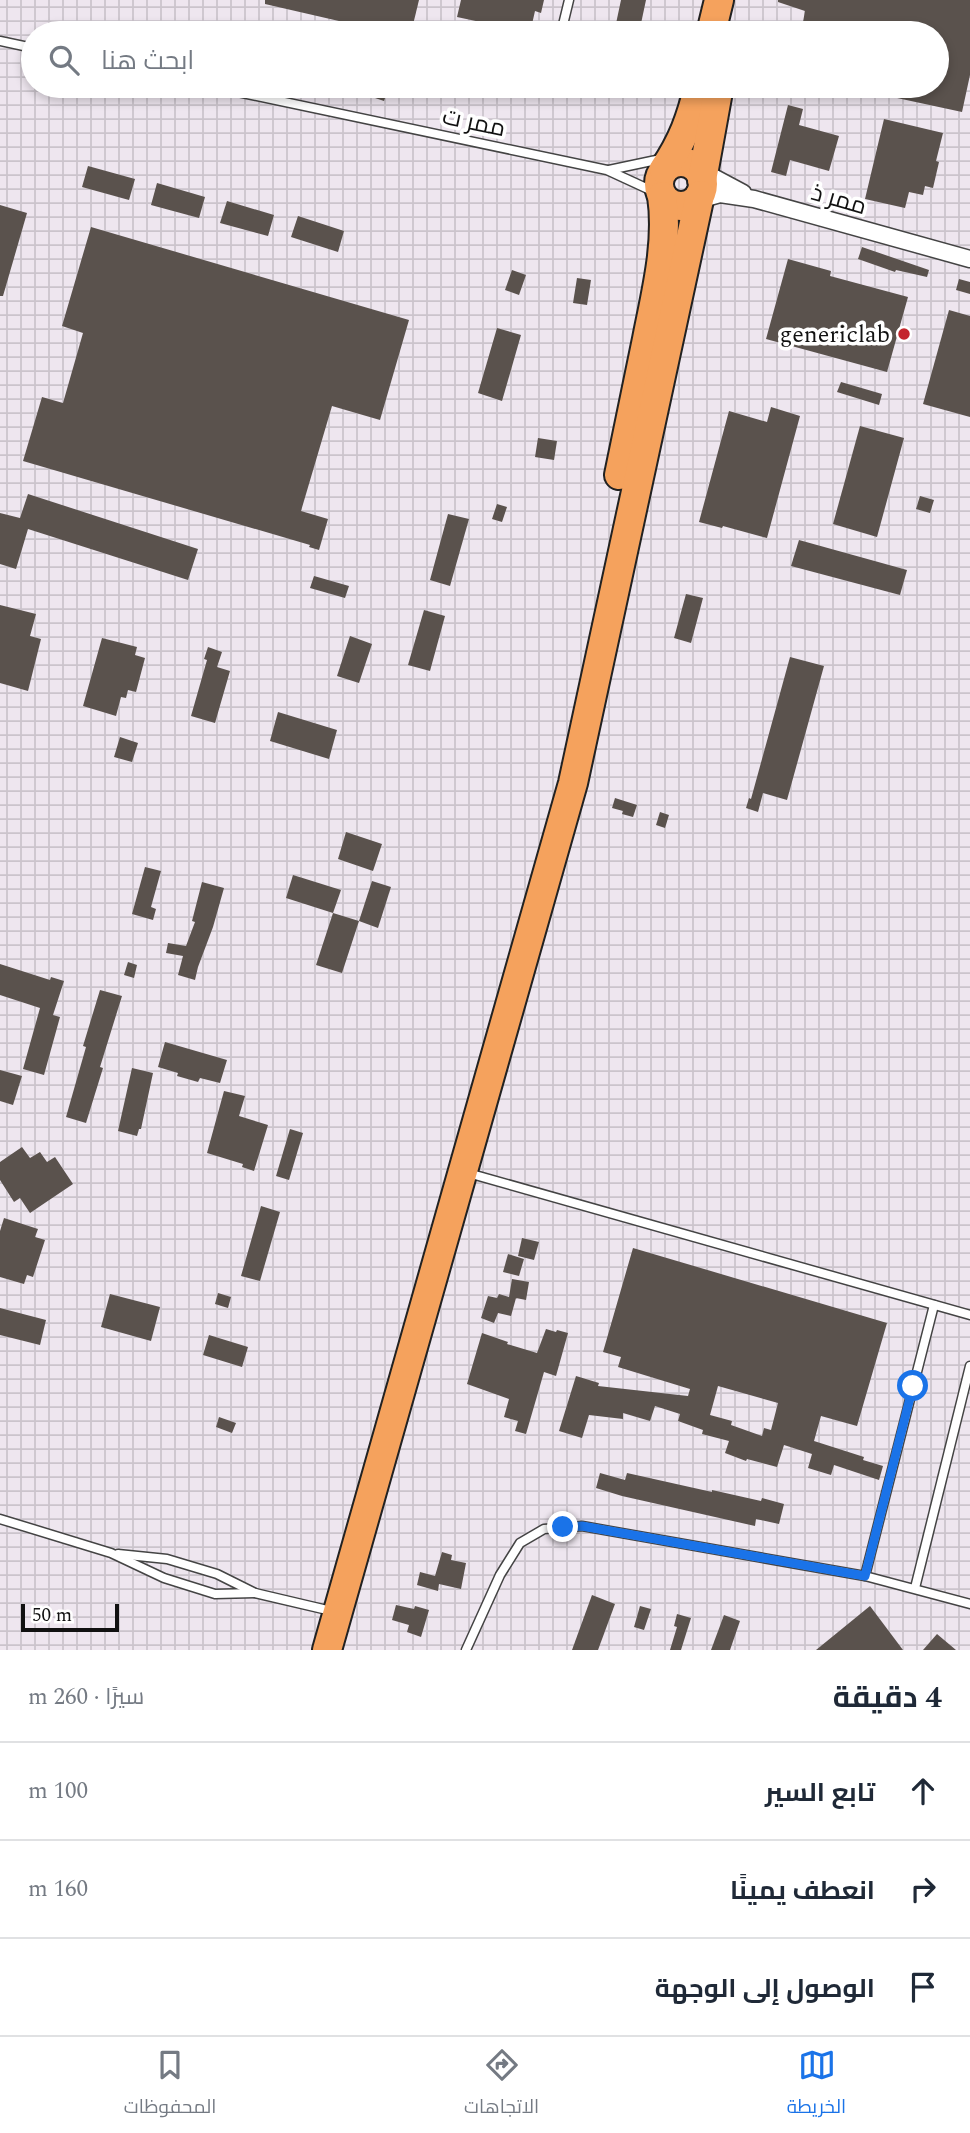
<!DOCTYPE html>
<html lang="ar">
<head>
<meta charset="utf-8">
<style>
  body { margin:0; font-family:Spectral,Cairo,serif; background:#f2f2f3; color:#1f2937; direction:rtl }
  .scale { position:absolute; left:21px; bottom:18px; width:98px; box-sizing:border-box; padding-left:7px; border:4px solid #111; border-top:0; font-size:19px; line-height:24px; white-space:nowrap; color:#111; -webkit-text-stroke:5px #fff; paint-order:stroke }
  .stop { position:absolute; width:21px; height:21px; margin:-16px; border:5px solid #1a73e8; border-radius:50%; background:#fff }
  .stop.end { background:#1a73e8; border-color:#fff; box-shadow:0 2px 7px #0008 }
  .list { margin:0; padding:0; list-style:none }
  h2 { display:flex; justify-content:space-between; align-items:center; height:91px; margin:0; padding:0 28px; font-size:30px }
  h2 small { font-size:23px; font-weight:400; color:#747a83 }
  .list li { display:grid; grid-template-columns:46px 1fr auto; gap:21px; align-items:center; box-sizing:border-box; height:98px; padding:0 28px; border-top:2px solid #e0e1e3 }
  .list b { display:block; font-size:26px; white-space:nowrap }
  .list em { font-size:23px; font-style:normal; color:#747a83 }
  .icon { flex:none; width:38px; height:38px; fill:none; stroke:currentColor; stroke-width:2; stroke-linecap:round; stroke-linejoin:round }
  .map { position:relative; flex:none; width:970px; height:1650px; overflow:hidden; direction:ltr }
  .search { position:absolute; background:#fff; box-shadow:0 4px 10px #0003; left:21px; right:21px; top:21px; height:77px; display:flex; align-items:center; gap:18px; box-sizing:border-box; padding:0 24px; border-radius:38px; color:#747a83; font-size:26px }
  .sheet { height:385px; background:#fff }
  nav { display:flex; justify-content:space-around; align-items:center; box-sizing:border-box; height:98px; border-top:2px solid #e0e1e3; background:#fff; font-size:19px; color:#747a83 }
  nav a { display:grid; justify-items:center; gap:4px }
  nav .on { color:#1a73e8 }
  .map>svg:first-child { display:block }
  .industrial { fill:url(#industrial-grid); fill-rule:evenodd }
  .building { fill:#5a524d; fill-rule:evenodd }
  .lines { fill:none; stroke-linecap:round; stroke-linejoin:round }
  .lane-casing { stroke:#444; stroke-width:11 }
  .street-casing { stroke:#444; stroke-width:19 }
  .highway-casing { stroke:#222; stroke-width:32 }
  .lane { stroke:#fff; stroke-width:8 }
  .street { stroke:#fff; stroke-width:16 }
  .highway { stroke:#f5a25d; stroke-width:28 }
  .route { stroke:#1a73e8; stroke-width:9 }
  .poi-dot { fill:#c4262e; stroke:#fff; stroke-width:2.5 }
  .labels { text-anchor:middle; stroke-width:7; stroke-linejoin:round; paint-order:stroke }
  .street-label { font-size:24px; fill:#111; stroke:#fff }
  .poi-label { font-size:24px; fill:#111; stroke:#fff; text-anchor:end }
</style>
</head>
<body>
<div class="map">
<svg width="970" height="1650" viewBox="0 0 970 1650">
  <defs>
    <pattern id="industrial-grid" width="8" height="8" patternUnits="userSpaceOnUse" patternTransform="scale(1.75)"><rect width="8" height="8" fill="#eee6ef"/><path d="M0 4h8M4 0v8" fill="none" stroke="#cbc4cc"/></pattern>
  </defs>
  <rect width="100%" height="100%" fill="#fffdf5"/>
  <path class="industrial" d="M0,0H970V1650H0ZM33,33H937V86H33Z"/>
  <g class="building">
    <polygon points="265,0 419,0 411,33 391,33 265,4"/>
    <polygon points="461,0 544,0 541,13 535,11 530,33 510,29 509,33 497,33 499,26 457,17"/>
    <polygon points="621,0 646,0 639,33 614,33"/>
    <polygon points="778,0 970,0 970,75 962,112 860,90 860,86 937,86 937,33 801,33 805,11 778,2"/>
    <polygon points="376,86 389,86 384,101 372,97"/>
    <polygon points="788,105 803,109 799,125 839,136 829,171 790,160 786,176 771,172"/>
    <polygon points="884,119 943,133 936,161 939,162 933,188 925,186 923,195 909,192 905,208 865,199"/>
    <polygon points="88,166 135,179 129,200 82,187"/>
    <polygon points="157,183 205,197 199,218 151,205"/>
    <polygon points="227,201 274,215 268,236 220,223"/>
    <polygon points="0,205 27,213 3,296 0,296"/>
    <polygon points="298,216 344,231 338,252 291,237"/>
    <polygon points="91,227 409,320 380,420 332,406 301,511 328,519 319,550 309,547 310,545 23,461 42,397 63,403 83,333 62,326"/>
    <polygon points="862,247 929,270 927,277 896,270 895,272 858,259"/>
    <polygon points="788,259 831,271 830,276 908,297 887,372 766,339"/>
    <polygon points="512,270 526,275 519,295 505,290"/>
    <polygon points="577,278 591,280 587,305 573,303"/>
    <polygon points="959,279 970,282 970,294 956,290"/>
    <polygon points="949,310 970,316 970,417 923,404"/>
    <polygon points="497,328 521,335 502,401 478,393"/>
    <polygon points="841,382 882,394 879,405 837,392"/>
    <polygon points="771,407 800,416 767,538 723,526 722,528 699,522 729,411 767,422"/>
    <polygon points="860,426 904,438 877,537 833,524"/>
    <polygon points="538,438 557,441 554,460 535,457"/>
    <polygon points="28,494 198,549 188,580 28,529 16,569 0,564 0,513 20,518"/>
    <polygon points="920,496 934,500 930,513 916,509"/>
    <polygon points="497,504 507,507 502,522 492,519"/>
    <polygon points="448,514 469,519 450,586 430,580"/>
    <polygon points="799,540 907,570 900,595 791,566"/>
    <polygon points="314,576 349,586 345,598 310,588"/>
    <polygon points="686,594 703,598 691,643 674,638"/>
    <polygon points="0,605 36,614 30,636 41,639 28,691 0,683"/>
    <polygon points="424,610 445,616 430,671 408,665"/>
    <polygon points="350,636 372,644 359,683 337,676"/>
    <polygon points="102,638 137,647 135,655 145,658 136,692 128,690 126,698 121,697 116,716 83,706"/>
    <polygon points="208,647 222,652 217,667 230,671 215,723 191,716 207,660 204,659"/>
    <polygon points="790,657 824,666 787,800 763,793 758,812 746,808 749,798 751,799"/>
    <polygon points="278,712 337,730 329,759 270,741"/>
    <polygon points="120,737 138,743 132,762 114,757"/>
    <polygon points="615,798 637,805 633,817 622,814 623,811 612,808"/>
    <polygon points="660,812 669,815 665,828 656,825"/>
    <polygon points="346,832 382,844 373,871 338,859"/>
    <polygon points="145,867 161,871 151,907 156,909 153,920 132,914"/>
    <polygon points="293,875 341,890 333,913 286,898"/>
    <polygon points="372,881 391,887 378,928 359,921"/>
    <polygon points="202,882 224,888 213,927 198,967 195,980 178,975 183,956 166,953 168,943 186,946 195,922 192,921"/>
    <polygon points="333,913 359,921 342,973 316,965"/>
    <polygon points="128,962 137,965 134,978 124,975"/>
    <polygon points="0,964 50,980 51,977 64,981 53,1015 60,1017 44,1075 23,1069 40,1008 0,995"/>
    <polygon points="100,990 122,996 100,1067 103,1068 86,1123 66,1117 86,1047 83,1046"/>
    <polygon points="165,1042 227,1060 220,1083 200,1078 198,1082 177,1076 178,1073 158,1067"/>
    <polygon points="132,1068 153,1073 141,1129 139,1129 137,1136 118,1131"/>
    <polygon points="0,1070 22,1076 13,1105 0,1101"/>
    <polygon points="224,1091 245,1096 239,1116 268,1125 254,1171 242,1167 243,1164 207,1153"/>
    <polygon points="290,1129 303,1133 289,1180 276,1176"/>
    <polygon points="22,1147 30,1158 40,1152 47,1162 55,1157 73,1184 30,1213 20,1198 14,1202 0,1180 0,1162"/>
    <polygon points="261,1206 280,1212 260,1281 241,1276"/>
    <polygon points="4,1218 38,1229 35,1237 45,1240 33,1277 27,1275 24,1284 0,1277 0,1231"/>
    <polygon points="522,1238 539,1242 534,1260 518,1256"/>
    <path d="M633,1248L887,1323L857,1426L821,1416L814,1441L864,1457L863,1460L883,1466L879,1480L834,1465L831,1475L808,1468L812,1454L784,1445L777,1467L747,1459L746,1461L725,1453L729,1441L702,1434L703,1430L678,1421L680,1414L655,1406L650,1421L623,1413V1419L589,1415L582,1438L559,1431L576,1376L599,1383L598,1386L688,1396L690,1389L618,1367L621,1357L603,1352ZM718,1386L778,1403L771,1430L764,1428L762,1436L731,1425L732,1421L710,1415Z"/>
    <polygon points="508,1254 524,1259 519,1276 503,1272"/>
    <polygon points="512,1279 529,1282 526,1300 511,1297 516,1298 511,1316 498,1313 494,1323 481,1318 488,1296 497,1298 499,1294 509,1297"/>
    <polygon points="218,1293 231,1297 228,1308 215,1304"/>
    <polygon points="110,1294 160,1307 151,1341 101,1327"/>
    <polygon points="0,1308 46,1320 40,1345 0,1335"/>
    <polygon points="546,1329 556,1332 557,1330 568,1333 556,1376 544,1372 526,1434 515,1431 518,1421 504,1417 509,1399 467,1384 482,1333 508,1342 507,1344 537,1353"/>
    <polygon points="209,1335 248,1347 242,1367 203,1355"/>
    <polygon points="219,1417 236,1423 232,1433 216,1427"/>
    <polygon points="600,1473 625,1480 627,1473 712,1492 712,1490 761,1501 762,1498 784,1504 779,1524 756,1519 755,1526 622,1496 596,1488"/>
    <polygon points="442,1552 452,1555 451,1560 466,1563 461,1589 439,1584 438,1591 417,1585 420,1572 435,1576"/>
    <polygon points="592,1595 615,1604 598,1650 572,1650"/>
    <polygon points="396,1605 414,1609 415,1606 429,1610 421,1637 407,1632 409,1625 392,1620"/>
    <polygon points="640,1606 651,1609 644,1630 634,1627"/>
    <polygon points="870,1606 903,1650 816,1650"/>
    <polygon points="677,1614 691,1618 681,1650 670,1650 677,1627 674,1626"/>
    <polygon points="724,1615 740,1621 730,1650 711,1650"/>
    <polygon points="937,1634 956,1650 923,1650"/>
  </g>
  <g class="lines">
    <defs>
      <g id="lane">
        <polyline points="561,33 569,0"/>
        <polyline points="0,41 33,48"/>
        <polyline points="209,86 607,170 659,194"/>
        <polyline points="609,170 661,159"/>
        <polyline points="468,1173 970,1315"/>
        <polyline points="0,1519 111,1553 164,1578 215,1594 255,1593"/>
        <polyline points="118,1554 167,1559 217,1574 255,1593 323,1609"/>
        <polyline points="865,1576 934,1305"/>
        <polyline points="915,1588 970,1366"/>
        <polyline points="466,1650 500,1575 520,1543 544,1529 582,1526 865,1576 970,1604"/>
      </g>
      <g id="street">
        <polyline points="698,169 743,193"/>
        <polyline points="695,201 720,194 754,199 970,259"/>
      </g>
      <g id="highway">
        <polyline points="711,33 719,0"/>
        <circle cx="681" cy="184" r="22"/>
        <path d="M664,169C683,141 691,118 699,86"/>
        <polyline points="702,180 719,86"/>
        <path d="M619,475C628,430 638,384 647,339C656,293 669,243 662,196"/>
        <polyline points="327,1650 573,783 700,195"/>
      </g>
    </defs>
    <use href="#lane" class="lane-casing"/>
    <use href="#street" class="street-casing"/>
    <use href="#highway" class="highway-casing"/>
    <use href="#lane" class="lane"/>
    <use href="#street" class="street"/>
    <use href="#highway" class="highway"/>
  </g>
  <g class="lines">
    <polyline class="route" points="563,1527 582,1526 865,1576 913,1386"/>
  </g>
  <circle class="poi-dot" cx="904" cy="334" r="7"/>
  <g class="labels">
    <g class="street-label">
      <text transform="translate(474 122) rotate(12)" y="8">ممر ت</text>
      <text transform="translate(839 199) rotate(16)" y="8">ممر ذ</text>
    </g>
    <g class="poi-label">
      <text x="890" y="342">genericlab</text>
    </g>
  </g>
</svg>
<div class="scale">50 m</div>
<div class="stop" style="left:913px;top:1386px"></div>
<div class="stop end" style="left:563px;top:1527px"></div>
<div class="search"><svg class="icon" aria-label="search" viewBox="0 0 24 24"><circle cx="10" cy="10" r="6"/><path d="M15 15l6 6"/></svg>ابحث هنا</div>
</div>
<section class="sheet">
<h2>4 دقيقة<small>سيرًا · 260 m</small></h2>
<ul class="list">
<li><svg class="icon" aria-label="ahead" viewBox="0 0 24 24"><path d="M12 20V5M6 11l6-6 6 6"/></svg><div><b>تابع السير</b></div><em>100 m</em></li>
<li><svg class="icon" aria-label="right" viewBox="0 0 24 24"><path d="M7 20v-9h11M14 6l5 5-5 5"/></svg><div><b>انعطف يمينًا</b></div><em>160 m</em></li>
<li><svg class="icon" aria-label="arrive" viewBox="0 0 24 24"><path d="M6 21V4h12l-3 4 3 4H6"/></svg><div><b>الوصول إلى الوجهة</b></div></li>
</ul>
</section>
<nav>
<a class="on"><svg class="icon" aria-label="map" viewBox="0 0 24 24"><path d="M3 6l6-2 6 2 6-2v14l-6 2-6-2-6 2zM9 4v14M15 6v14"/></svg>الخريطة</a>
<a><svg class="icon" aria-label="directions" viewBox="0 0 24 24"><path d="M12 3l9 9-9 9-9-9zM9 14v-3h6M13 9l2 2-2 2"/></svg>الاتجاهات</a>
<a><svg class="icon" aria-label="saved" viewBox="0 0 24 24"><path d="M7 4h10v16l-5-4-5 4z"/></svg>المحفوظات</a>
</nav>
</body>
</html>
